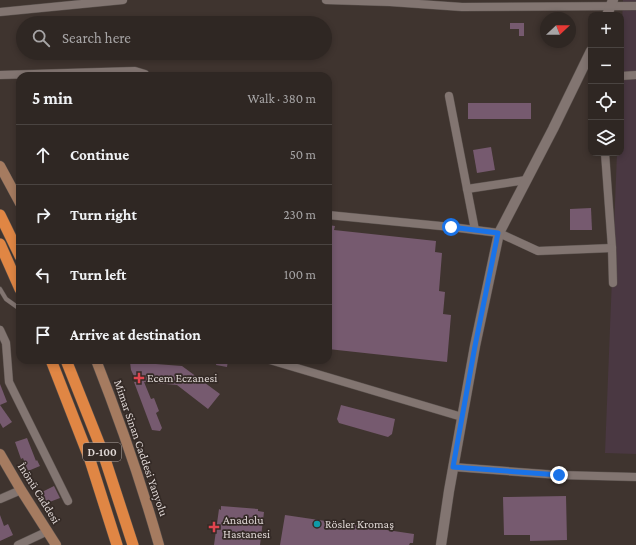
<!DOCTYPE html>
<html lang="en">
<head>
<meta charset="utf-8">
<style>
  body { margin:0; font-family:"Crimson Pro",serif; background:#372f2b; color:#f1f3f6 }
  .controls { position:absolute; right:12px; top:12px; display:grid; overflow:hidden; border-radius:8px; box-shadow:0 2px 6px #0003 }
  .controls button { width:36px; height:36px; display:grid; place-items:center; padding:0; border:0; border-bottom:1px solid #4a4441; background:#2f2723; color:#f1f3f6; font:20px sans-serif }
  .compass { position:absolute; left:540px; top:12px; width:36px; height:36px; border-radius:50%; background:#2f2723; box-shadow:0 2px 6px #0003; rotate:68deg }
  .stop { position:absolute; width:12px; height:12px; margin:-9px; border:3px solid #1a73e8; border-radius:50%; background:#fff }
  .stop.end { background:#1a73e8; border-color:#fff; box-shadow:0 1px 4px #0008 }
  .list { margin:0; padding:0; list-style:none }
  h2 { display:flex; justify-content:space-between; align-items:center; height:52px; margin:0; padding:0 16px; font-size:17px }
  h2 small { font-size:13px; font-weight:400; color:#a7a5a6 }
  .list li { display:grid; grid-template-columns:26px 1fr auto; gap:12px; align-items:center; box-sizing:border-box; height:60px; padding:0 16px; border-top:1px solid #4a4441 }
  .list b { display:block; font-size:15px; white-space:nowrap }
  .list em { font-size:13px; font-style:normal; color:#a7a5a6 }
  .icon { flex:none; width:22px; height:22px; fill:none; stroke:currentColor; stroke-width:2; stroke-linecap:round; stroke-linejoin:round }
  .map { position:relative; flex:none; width:636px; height:545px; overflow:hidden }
  .search { position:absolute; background:#2f2723; box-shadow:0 2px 6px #0003; left:16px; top:16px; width:316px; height:44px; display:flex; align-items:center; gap:10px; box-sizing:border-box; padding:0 14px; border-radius:22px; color:#a7a5a6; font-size:15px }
  .panel { position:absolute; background:#2f2723; box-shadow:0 2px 6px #0003; left:16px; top:72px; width:316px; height:292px; border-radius:12px }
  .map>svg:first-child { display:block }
  .industrial { fill:#4a3842 }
  .building { fill:#765a6f }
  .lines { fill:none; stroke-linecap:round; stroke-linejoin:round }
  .service-casing { stroke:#59504c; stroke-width:5 }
  .minor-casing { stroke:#59504c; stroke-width:9 }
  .tertiary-casing { stroke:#59504c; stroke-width:11 }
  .secondary-casing { stroke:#59504c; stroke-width:11 }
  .trunk-casing { stroke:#59504c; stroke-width:12 }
  .service { stroke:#827571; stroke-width:4 }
  .minor { stroke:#827571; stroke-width:8 }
  .tertiary { stroke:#827571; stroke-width:10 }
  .secondary { stroke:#a57b60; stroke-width:10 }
  .trunk { stroke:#e08644; stroke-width:11 }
  .route { stroke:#1a73e8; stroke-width:5 }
  .health-dot { fill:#e0444e; stroke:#342a26; stroke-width:1.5 }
  .culture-dot { fill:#0f9aa8; stroke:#342a26; stroke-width:1.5 }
  .labels { text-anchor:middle; stroke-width:3.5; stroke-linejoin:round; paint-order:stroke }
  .shield { fill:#342a26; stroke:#aca3a0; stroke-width:1 }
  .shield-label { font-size:11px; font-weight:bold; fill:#dfd7d5 }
  .poi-label { font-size:12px; fill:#dfd7d5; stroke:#342a26; text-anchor:start }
  .street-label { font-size:12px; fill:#dfd7d5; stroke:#342a26 }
</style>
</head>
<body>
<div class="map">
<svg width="636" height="545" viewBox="0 0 636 545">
  <rect width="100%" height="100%" fill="#3f342f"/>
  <polygon class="industrial" points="623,0 636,0 636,454 605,453 617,153 621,153 621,43"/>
  <g class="building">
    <polygon points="510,23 524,23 524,36 519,36 519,29 510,29"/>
    <rect x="468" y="103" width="63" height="16"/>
    <polygon points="491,147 495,170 477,173 473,150"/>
    <polygon points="591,208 592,230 570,230 570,209"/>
    <polygon points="328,225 335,226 334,230 436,241 435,252 442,253 439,291 445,292 443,314 451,315 447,362 328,349"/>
    <polygon points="217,360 228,360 227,367 216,365"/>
    <polygon points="130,362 182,366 220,394 208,409 177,385 144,382 151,399 154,398 159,411 156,413 162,428 160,431 152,430 134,382 137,382 131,370"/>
    <polygon points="0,384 7,402 0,405"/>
    <polygon points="0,405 12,422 3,428 0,423"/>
    <polygon points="341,405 395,419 392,434 388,437 339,423 337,419"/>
    <polygon points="27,438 36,461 37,460 40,466 28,471 23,458 21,459 15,442"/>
    <polygon points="54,486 60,498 47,503 42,492"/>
    <polygon points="566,496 567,540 530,541 530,535 504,535 503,497"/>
    <polygon points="221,506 258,509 258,511 264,512 260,545 214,545 219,509 221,510"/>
    <polygon points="0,515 4,526 8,524 13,535 0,541"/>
    <polygon points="285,515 414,534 413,543 410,543 409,545 280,545"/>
  </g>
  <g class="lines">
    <defs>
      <polyline id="service" points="0,289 6,299 20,309"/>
      <g id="minor">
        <polyline points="326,0 390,2 462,7 636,6"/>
        <polyline points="0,12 123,0"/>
        <polyline points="0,75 135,71 145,74 146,76"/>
        <polyline points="621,76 636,75"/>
        <polyline points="449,96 475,230"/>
        <polyline points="605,153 612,248 613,283"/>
        <polyline points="467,189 526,180"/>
        <polyline points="328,215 451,227 499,233 538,251 612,248"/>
        <polyline points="0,330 6,343 9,382 68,501"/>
        <polyline points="270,360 462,417"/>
        <polyline points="453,467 559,475 636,477"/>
        <polyline points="0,499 21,490"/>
        <polyline points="18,545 48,531"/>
      </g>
      <g id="tertiary">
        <polyline points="607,15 613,0"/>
        <polyline points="441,545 449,491 475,346 499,233 553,129 591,51"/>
      </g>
      <g id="secondary">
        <polyline points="0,166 20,203"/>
        <path d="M96,360C120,421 141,482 159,545"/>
        <polyline points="0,454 21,490 56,545"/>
      </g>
      <g id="trunk">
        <polyline points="0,215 20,256"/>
        <polyline points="0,244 20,289"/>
        <polyline points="51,360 90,460 117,545"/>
        <polyline points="66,360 103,453 133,545"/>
      </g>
    </defs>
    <use href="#service" class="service-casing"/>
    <use href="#minor" class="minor-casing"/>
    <use href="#tertiary" class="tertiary-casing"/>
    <use href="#secondary" class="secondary-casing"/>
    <use href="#trunk" class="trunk-casing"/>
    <use href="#service" class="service"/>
    <use href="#minor" class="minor"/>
    <use href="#tertiary" class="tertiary"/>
    <use href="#secondary" class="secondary"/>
    <use href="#trunk" class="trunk"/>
  </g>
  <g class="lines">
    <polyline class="route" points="451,227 498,233 475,346 453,467 559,475"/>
  </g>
  <g class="health-dot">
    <path d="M137 372h4v4h4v4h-4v4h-4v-4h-4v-4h4z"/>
    <path d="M212 521h4v4h4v4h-4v4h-4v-4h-4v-4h4z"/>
  </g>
  <circle class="culture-dot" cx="317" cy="524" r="4"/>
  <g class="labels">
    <rect class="shield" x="83" y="443" width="38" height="18" rx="3"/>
    <g class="shield-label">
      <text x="102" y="456">D-100</text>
    </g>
    <g class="poi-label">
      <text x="147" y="382">Ecem Eczanesi</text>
      <text x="223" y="524">Anadolu<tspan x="223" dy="14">Hastanesi</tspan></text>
      <text x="325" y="528">Rösler Kromaş</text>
    </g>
    <g class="street-label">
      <text transform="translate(141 448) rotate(71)" y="4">Mimar Sinan Caddesi Yanyolu</text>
      <text transform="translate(39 493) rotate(58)" y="4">İnönü Caddesi</text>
    </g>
  </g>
</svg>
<div class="controls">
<button>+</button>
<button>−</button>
<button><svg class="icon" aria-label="locate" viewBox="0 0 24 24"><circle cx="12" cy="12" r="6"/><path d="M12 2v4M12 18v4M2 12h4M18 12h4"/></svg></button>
<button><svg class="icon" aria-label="layers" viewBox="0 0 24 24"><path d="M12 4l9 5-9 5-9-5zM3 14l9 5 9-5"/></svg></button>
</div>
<svg class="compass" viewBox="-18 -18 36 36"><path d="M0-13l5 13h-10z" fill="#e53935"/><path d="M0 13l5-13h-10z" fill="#a7a5a6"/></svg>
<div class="stop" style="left:451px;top:227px"></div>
<div class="stop end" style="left:559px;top:475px"></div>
<div class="search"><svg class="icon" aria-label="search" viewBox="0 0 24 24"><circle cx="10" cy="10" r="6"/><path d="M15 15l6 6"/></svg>Search here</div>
<section class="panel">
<h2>5 min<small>Walk · 380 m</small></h2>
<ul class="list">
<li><svg class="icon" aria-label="ahead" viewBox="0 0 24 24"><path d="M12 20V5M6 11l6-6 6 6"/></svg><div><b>Continue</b></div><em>50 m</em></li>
<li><svg class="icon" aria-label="right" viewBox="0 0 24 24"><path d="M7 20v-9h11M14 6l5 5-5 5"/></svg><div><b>Turn right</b></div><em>230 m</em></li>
<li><svg class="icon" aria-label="left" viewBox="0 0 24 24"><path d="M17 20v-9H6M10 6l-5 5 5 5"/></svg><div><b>Turn left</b></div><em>100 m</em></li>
<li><svg class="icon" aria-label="arrive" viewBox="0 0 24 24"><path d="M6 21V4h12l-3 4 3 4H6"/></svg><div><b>Arrive at destination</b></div></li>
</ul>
</section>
</div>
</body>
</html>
